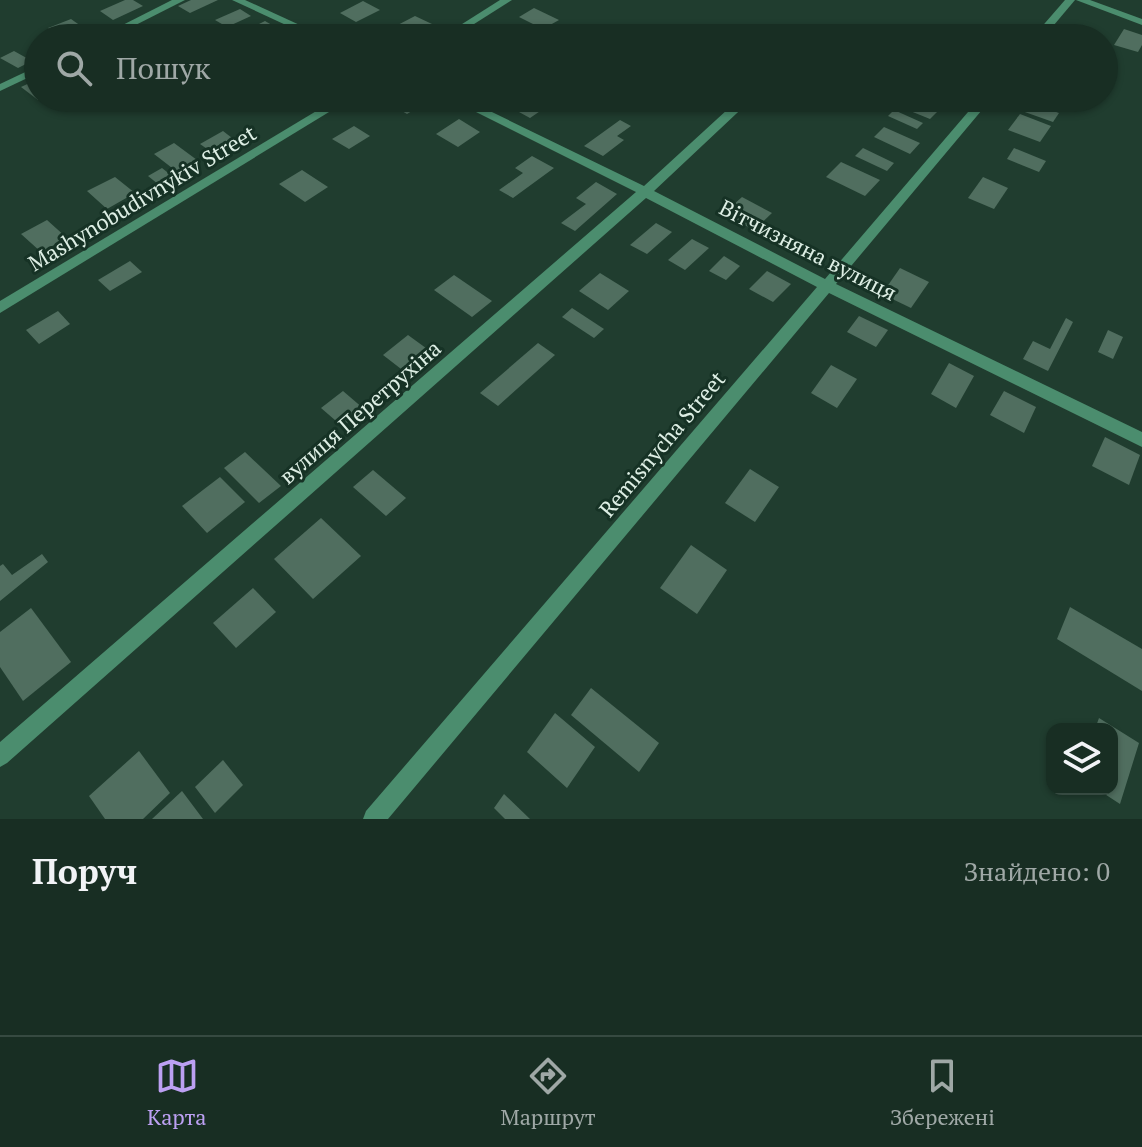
<!DOCTYPE html>
<html lang="uk">
<head>
<meta charset="utf-8">
<style>
  body { margin:0; font-family:"PT Serif",serif; background:#21362b; color:#f1f3f6 }
  .controls { position:absolute; right:24px; bottom:24px; display:grid; overflow:hidden; border-radius:16px; box-shadow:0 2px 6px #0004 }
  .controls button { width:72px; height:72px; display:grid; place-items:center; padding:0; border:0; border-bottom:2px solid #364a41; background:#182e23; color:#f1f3f6; font:40px sans-serif }
  .list { margin:0; padding:0; list-style:none }
  h2 { display:flex; justify-content:space-between; align-items:center; height:104px; margin:0; padding:0 32px; font-size:34px }
  h2 small { font-size:26px; font-weight:400; color:#9fa8a6 }
  .icon { flex:none; width:44px; height:44px; fill:none; stroke:currentColor; stroke-width:2; stroke-linecap:round; stroke-linejoin:round }
  .map { position:relative; flex:none; width:1142px; height:819px; overflow:hidden }
  .search { position:absolute; background:#182e23; box-shadow:0 2px 6px #0004; left:24px; right:24px; top:24px; height:88px; display:flex; align-items:center; gap:20px; box-sizing:border-box; padding:0 28px; border-radius:44px; color:#9fa8a6; font-size:30px }
  .sheet { height:216px; background:#182e23 }
  nav { display:flex; justify-content:space-around; align-items:center; box-sizing:border-box; height:112px; border-top:2px solid #364a41; background:#182e23; font-size:22px; color:#9fa8a6 }
  nav a { display:grid; justify-items:center; gap:4px }
  nav .on { color:#bca0f2 }
  .map>svg:first-child { display:block }
  .building { fill:#506e5f }
  .lines { fill:none; stroke-linecap:round; stroke-linejoin:round }
  .minor { fill:#4b8d6e; fill-rule:evenodd }
  .labels { text-anchor:middle; stroke-width:6; stroke-linejoin:round; paint-order:stroke }
  .street-label { font-size:22px; fill:#ddeee4; stroke:#163225 }
</style>
</head>
<body>
<div class="map">
<svg width="1142" height="819" viewBox="0 0 1142 819">
  <rect width="100%" height="100%" fill="#203d2f"/>
  <g class="building">
    <polygon points="125,0 133,0 143,6 113,20 100,11"/>
    <polygon points="191,0 218,0 190,13 178,6"/>
    <polygon points="363,1 380,10 356,22 340,13"/>
    <polygon points="534,8 559,20 543,29 519,17"/>
    <polygon points="240,9 251,16 227,27 215,20"/>
    <polygon points="415,16 432,24 406,38 390,29"/>
    <polygon points="71,19 88,31 72,38 62,38 48,28"/>
    <polygon points="265,21 277,28 257,38 241,33"/>
    <polygon points="955,24 993,38 964,38 947,32"/>
    <polygon points="1124,29 1142,35 1142,45 1138,52 1114,45"/>
    <polygon points="14,51 32,61 18,68 0,58"/>
    <polygon points="38,79 38,100 21,87"/>
    <polygon points="401,98 422,98 428,101 407,114 390,104"/>
    <polygon points="521,98 542,98 552,103 530,118 508,106"/>
    <polygon points="900,98 920,98 942,107 930,119 893,104"/>
    <polygon points="1040,98 1062,98 1073,102 1066,112 1037,102"/>
    <polygon points="1028,102 1059,113 1053,122 1022,111"/>
    <polygon points="894,110 923,123 917,129 888,116"/>
    <polygon points="1020,114 1051,126 1040,142 1008,130"/>
    <polygon points="459,119 480,132 458,147 436,134"/>
    <polygon points="620,120 631,126 617,136 624,140 603,156 584,146"/>
    <polygon points="354,126 370,136 349,149 332,139"/>
    <polygon points="884,127 920,143 910,154 874,137"/>
    <polygon points="223,131 236,141 213,153 200,144"/>
    <polygon points="174,143 197,160 176,171 154,154"/>
    <polygon points="863,148 894,163 887,171 855,156"/>
    <polygon points="1014,148 1046,161 1039,172 1007,159"/>
    <polygon points="532,156 554,168 513,198 499,190 523,173 515,168"/>
    <polygon points="841,162 880,180 865,196 826,177"/>
    <polygon points="162,168 177,180 163,188 148,176"/>
    <polygon points="302,170 328,187 305,202 279,184"/>
    <polygon points="115,177 135,193 107,209 87,191"/>
    <polygon points="983,177 1008,188 994,209 968,198"/>
    <polygon points="596,182 617,194 575,231 561,223 586,204 576,198"/>
    <polygon points="742,197 772,213 754,230 723,214"/>
    <polygon points="47,220 67,238 41,252 21,234"/>
    <polygon points="656,223 672,232 647,254 630,245"/>
    <polygon points="692,239 709,248 685,270 668,260"/>
    <polygon points="724,256 740,266 726,280 709,271"/>
    <polygon points="130,261 142,272 110,291 98,280"/>
    <polygon points="900,268 929,282 911,308 882,294"/>
    <polygon points="767,271 791,284 773,302 749,289"/>
    <polygon points="600,273 629,291 608,310 579,291"/>
    <polygon points="454,275 492,301 472,317 434,290"/>
    <polygon points="572,308 604,329 594,338 562,317"/>
    <polygon points="58,311 70,324 39,344 26,330"/>
    <polygon points="859,316 888,330 876,347 847,332"/>
    <polygon points="1066,318 1073,322 1048,371 1023,359 1033,341 1050,349"/>
    <polygon points="1108,330 1123,337 1113,359 1098,352"/>
    <polygon points="408,335 430,351 405,372 383,355"/>
    <polygon points="538,343 555,355 498,406 480,393"/>
    <polygon points="949,363 974,376 956,408 931,394"/>
    <polygon points="831,365 857,379 837,408 811,393"/>
    <polygon points="343,391 364,409 343,427 321,408"/>
    <polygon points="1004,391 1036,407 1024,433 990,415"/>
    <polygon points="1105,437 1140,455 1129,485 1092,466"/>
    <polygon points="245,452 281,486 259,503 224,468"/>
    <polygon points="750,469 779,487 755,522 725,503"/>
    <polygon points="373,470 406,498 386,516 353,487"/>
    <polygon points="220,477 245,502 207,533 182,506"/>
    <polygon points="321,518 361,556 313,599 274,559"/>
    <polygon points="691,545 727,570 697,614 660,588"/>
    <polygon points="42,554 48,562 0,601 0,566 3,564 12,575"/>
    <polygon points="253,588 276,612 236,648 213,623"/>
    <polygon points="1070,607 1142,649 1142,691 1057,639"/>
    <polygon points="31,608 71,662 23,701 0,667 0,632"/>
    <polygon points="591,688 659,743 639,772 571,715"/>
    <polygon points="555,713 595,747 567,788 527,752"/>
    <polygon points="1099,718 1139,743 1120,804 1097,789 1112,789 1112,729 1095,729"/>
    <polygon points="139,751 170,793 143,819 105,819 89,796"/>
    <polygon points="223,760 243,785 215,813 195,787"/>
    <polygon points="182,791 203,819 152,819"/>
    <polygon points="504,794 530,819 505,819 494,808"/>
  </g>
  <g class="lines">
    <g class="minor">
      <polygon points="172,0 185,0 110,38 97,38"/>
      <polygon points="232,0 245,0 328,38 314,38"/>
      <polygon points="500,0 512,0 452,38 440,38"/>
      <polygon points="1065,0 1075,0 1043,38 1032,38"/>
      <polygon points="1076,0 1090,0 1142,19 1142,25"/>
      <polygon points="38,66 38,73 0,91 0,84"/>
      <polygon points="338,98 352,98 0,313 0,301"/>
      <polygon points="448,98 463,98 644,186 740,98 753,98 654,191 825,279 980,98 992,98 836,284 1142,432 1142,447 829,293 388,819 363,819 366,811 817,287 646,198 7,763 0,767 0,742 636,192"/>
    </g>
  </g>
  <g class="labels">
    <g class="street-label">
      <text transform="translate(142 198) rotate(-31)" y="8">Mashynobudivnykiv Street</text>
      <text transform="translate(808 250) rotate(27)" y="8">Вітчизняна вулиця</text>
      <text transform="translate(360 412) rotate(-41)" y="8">вулиця Перетрухіна</text>
      <text transform="translate(662 444) rotate(-50)" y="8">Remisnycha Street</text>
    </g>
  </g>
</svg>
<div class="controls">
<button><svg class="icon" aria-label="layers" viewBox="0 0 24 24"><path d="M12 4l9 5-9 5-9-5zM3 14l9 5 9-5"/></svg></button>
</div>
<div class="search"><svg class="icon" aria-label="search" viewBox="0 0 24 24"><circle cx="10" cy="10" r="6"/><path d="M15 15l6 6"/></svg>Пошук</div>
</div>
<section class="sheet">
<h2>Поруч<small>Знайдено: 0</small></h2>
<ul class="list">
</ul>
</section>
<nav>
<a class="on"><svg class="icon" aria-label="map" viewBox="0 0 24 24"><path d="M3 6l6-2 6 2 6-2v14l-6 2-6-2-6 2zM9 4v14M15 6v14"/></svg>Карта</a>
<a><svg class="icon" aria-label="directions" viewBox="0 0 24 24"><path d="M12 3l9 9-9 9-9-9zM9 14v-3h6M13 9l2 2-2 2"/></svg>Маршрут</a>
<a><svg class="icon" aria-label="saved" viewBox="0 0 24 24"><path d="M7 4h10v16l-5-4-5 4z"/></svg>Збережені</a>
</nav>
</body>
</html>
